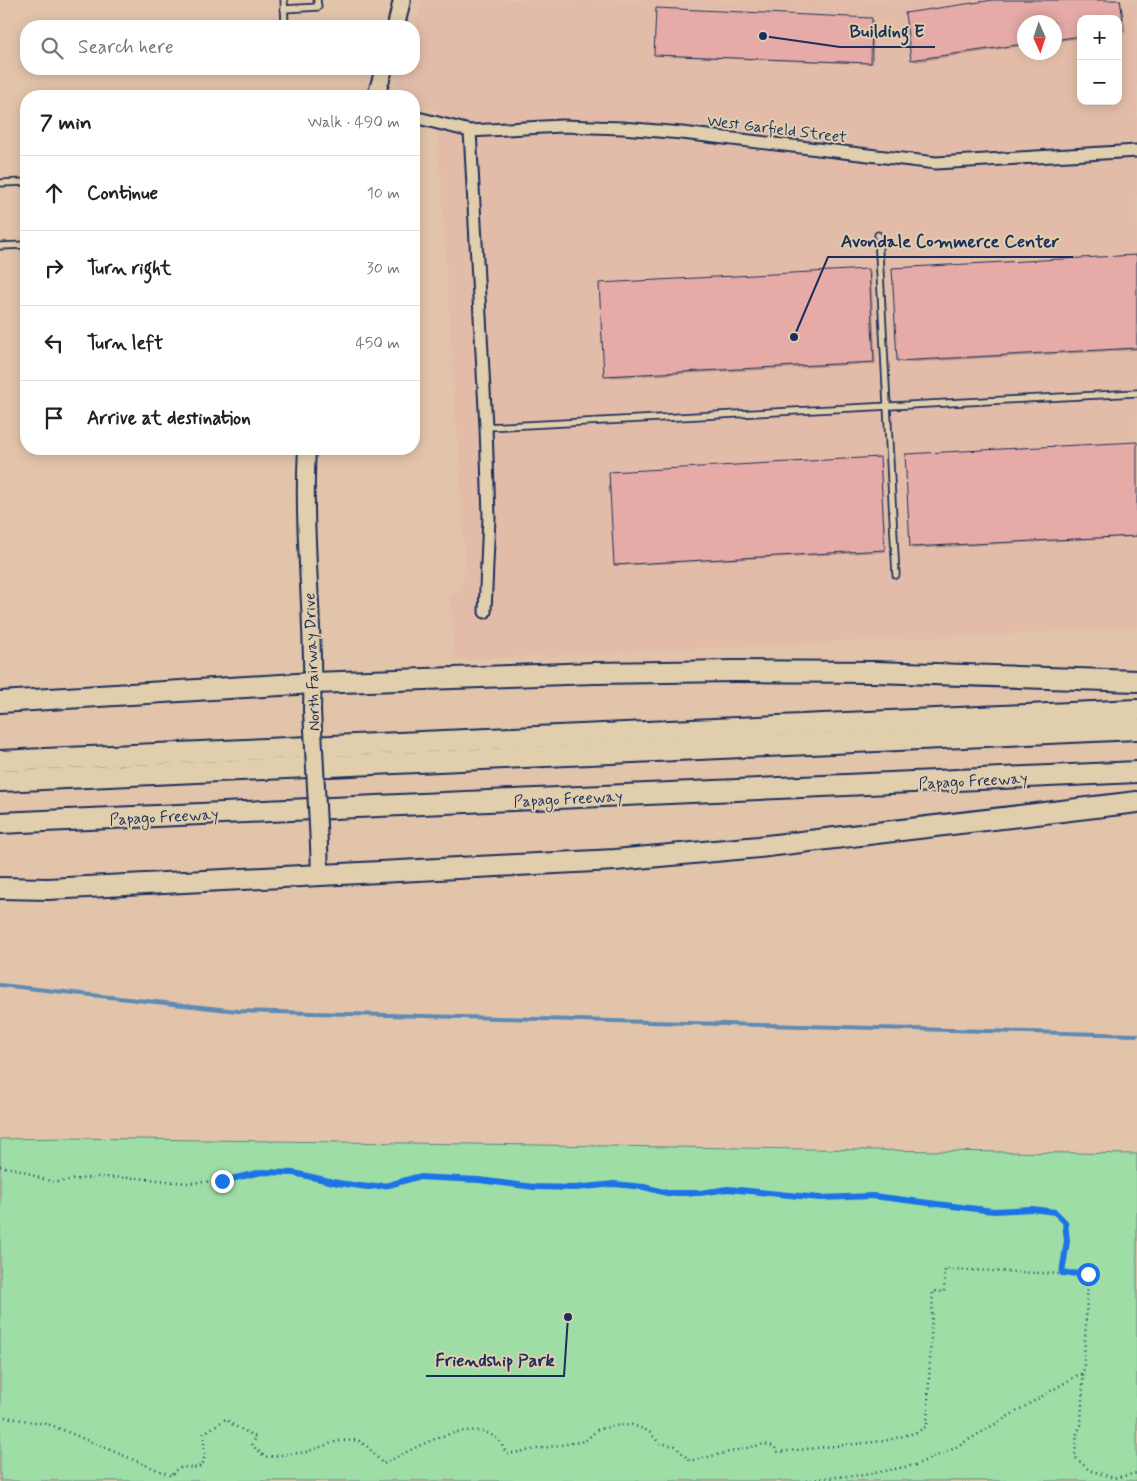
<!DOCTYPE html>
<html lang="en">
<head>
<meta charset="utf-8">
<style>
  body { margin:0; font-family:Mynerve,sans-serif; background:#f6f6f6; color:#222 }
  .controls { position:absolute; right:15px; top:15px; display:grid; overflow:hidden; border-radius:10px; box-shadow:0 2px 12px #0003 }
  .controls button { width:45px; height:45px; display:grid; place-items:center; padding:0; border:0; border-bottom:1px solid #e0e0e0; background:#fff; color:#222; font:25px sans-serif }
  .compass { position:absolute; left:1017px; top:15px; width:45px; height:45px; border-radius:50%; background:#fff; box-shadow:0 2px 12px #0003; rotate:177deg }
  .stop { position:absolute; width:15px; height:15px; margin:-11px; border:4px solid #1a73e8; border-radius:50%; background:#fff }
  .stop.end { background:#1a73e8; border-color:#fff; box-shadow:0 1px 5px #0008 }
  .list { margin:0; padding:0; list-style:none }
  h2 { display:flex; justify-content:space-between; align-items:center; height:65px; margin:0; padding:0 20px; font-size:21px }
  h2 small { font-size:16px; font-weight:400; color:#767676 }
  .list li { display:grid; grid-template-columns:32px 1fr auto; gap:15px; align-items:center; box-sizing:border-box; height:75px; padding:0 20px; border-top:1px solid #e0e0e0 }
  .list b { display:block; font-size:19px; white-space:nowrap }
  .list em { font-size:16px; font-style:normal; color:#767676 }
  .icon { flex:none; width:28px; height:28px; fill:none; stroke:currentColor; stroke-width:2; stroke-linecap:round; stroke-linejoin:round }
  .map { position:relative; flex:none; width:1137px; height:1481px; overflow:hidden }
  .search { position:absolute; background:#fff; box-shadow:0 2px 12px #0003; left:20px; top:20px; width:400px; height:55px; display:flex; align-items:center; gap:12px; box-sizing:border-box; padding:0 18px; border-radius:20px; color:#767676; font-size:19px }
  .panel { position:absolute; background:#fff; box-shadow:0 2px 12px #0003; left:20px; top:90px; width:400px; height:365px; border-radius:20px }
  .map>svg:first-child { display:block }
  .built { fill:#e3bca9; fill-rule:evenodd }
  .green { fill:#9edda6; stroke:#5c8682 }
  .shadow { fill:#0003 }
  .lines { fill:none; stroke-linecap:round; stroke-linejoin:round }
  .stream { stroke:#5e8ab3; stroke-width:4 }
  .building { fill:#e6aba7; stroke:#1b2f5e }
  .lane-casing { stroke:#1b2f5e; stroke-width:9 }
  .street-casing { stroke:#1b2f5e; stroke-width:15 }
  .secondary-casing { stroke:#1b2f5e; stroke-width:20 }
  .highway-casing { stroke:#1b2f5e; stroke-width:24 }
  .path { stroke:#1b2f5e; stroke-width:2.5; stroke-dasharray:1 4; stroke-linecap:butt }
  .lane { stroke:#e1ceac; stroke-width:5.5 }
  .street { stroke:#e1ceac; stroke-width:11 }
  .secondary { stroke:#e1ceac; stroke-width:16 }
  .highway { stroke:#e1ceac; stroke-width:20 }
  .secondary-bridge-casing { stroke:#1b2f5e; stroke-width:20; stroke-linecap:butt }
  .secondary-bridge { stroke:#e1ceac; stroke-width:16 }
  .route { stroke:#1a73e8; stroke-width:6 }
  .labels { text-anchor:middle; stroke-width:4; stroke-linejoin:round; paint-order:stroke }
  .street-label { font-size:16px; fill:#1b2f5e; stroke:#e1ceac }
  .leader { fill:none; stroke:#1b2f5e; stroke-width:2 }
  .callout-dot { fill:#1b2f5e; stroke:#e1ceac; stroke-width:2 }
  .callout-label { font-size:18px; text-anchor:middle; font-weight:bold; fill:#1b2f5e; stroke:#e1ceac; stroke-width:4; stroke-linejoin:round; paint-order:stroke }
</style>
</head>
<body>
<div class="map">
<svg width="1137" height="1481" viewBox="0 0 1137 1481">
  <rect width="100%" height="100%" fill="#e2c4aa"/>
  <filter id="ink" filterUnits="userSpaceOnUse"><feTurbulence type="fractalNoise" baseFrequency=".02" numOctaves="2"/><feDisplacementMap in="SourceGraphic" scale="10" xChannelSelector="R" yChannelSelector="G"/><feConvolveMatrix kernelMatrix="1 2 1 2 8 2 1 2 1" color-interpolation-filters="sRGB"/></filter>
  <g filter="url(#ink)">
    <path class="built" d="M422,0H1137V628L454,660L450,593H460L465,564L436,110L416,103L414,101V96H406L398,91V80L402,69H414V29ZM1081,19H1118V101H1081ZM1024,22H1054V52H1024Z"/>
    <polygon class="green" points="72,1138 1137,1154 1137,1481 0,1481 0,1139"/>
    <g class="shadow">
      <polygon points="1002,0 1121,0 1126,32 1118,33 1118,19 1081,19 1081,38 1054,42 1054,22 1024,22 1024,46 915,62 913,60"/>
      <polygon points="871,19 874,21 873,64 657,56 655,54"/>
      <polygon points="1137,256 1137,350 901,363 899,361"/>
      <polygon points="869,270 871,272 876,364 607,378 605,375"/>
      <polygon points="1137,443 1137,537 913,549 911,547"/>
      <polygon points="879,459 881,461 886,552 617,566 615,564"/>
    </g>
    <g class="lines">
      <polyline class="stream" points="0,985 238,1011 1137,1035"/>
    </g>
    <g class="building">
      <polygon points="993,0 1120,0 1123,19 1081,19 1081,36 1054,40 1054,22 1024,22 1024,44 911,60 905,13"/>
      <polygon points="656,8 872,18 871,63 654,55"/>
      <polygon points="1137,255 1137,348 897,361 892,268"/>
      <polygon points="869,269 874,362 604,376 599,283"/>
      <polygon points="1137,442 1137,536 910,547 905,454"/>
      <polygon points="880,457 885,550 614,565 609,472"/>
    </g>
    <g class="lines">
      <defs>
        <g id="lane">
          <polyline points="284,0 285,26"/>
          <polyline points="284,9 318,7 317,0"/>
          <polyline points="0,183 26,182"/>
          <polyline points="878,235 896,575"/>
          <polyline points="0,246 26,245"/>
          <polyline points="486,427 1137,393"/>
        </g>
        <g id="street">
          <polyline points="414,117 470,131 562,126 622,128 682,133 936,163 1137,151"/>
          <polyline points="470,131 486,427 489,517 485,612"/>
        </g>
        <g id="secondary">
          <polyline points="396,26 402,0"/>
          <polyline points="376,96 384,69"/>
          <path d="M307,449C302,536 315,623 312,710"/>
          <polyline points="319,845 320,875"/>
        </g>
        <g id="highway">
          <polyline points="0,702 313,683 594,673 735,671 875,672 1137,681"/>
          <polyline points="0,761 1137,710"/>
          <polyline points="0,781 1137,729"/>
          <polyline points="0,823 1137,772"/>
          <polyline points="0,888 48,889 615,860 759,847 1137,802"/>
        </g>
      </defs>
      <use href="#lane" class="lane-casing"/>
      <use href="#street" class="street-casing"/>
      <use href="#secondary" class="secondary-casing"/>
      <use href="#highway" class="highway-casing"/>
      <g class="path">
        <polyline points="0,1166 21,1170 42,1179 57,1182 95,1177 138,1178 186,1183 222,1181 262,1172 294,1173 338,1183 368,1187 389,1185 417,1177 479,1180 534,1187 575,1188 614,1184 644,1187 667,1193 700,1193 728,1189 820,1198 873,1196 993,1211 1032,1209 1055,1212 1065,1222 1067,1241 1062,1273"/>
        <path d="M0,1416L51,1425L172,1476L174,1471L182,1467L198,1468L204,1462V1433L226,1419L233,1425L256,1437L252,1445L265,1457L306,1452L338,1441L358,1440L369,1448L383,1464C410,1451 472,1412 499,1441C502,1444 504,1450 507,1454L585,1441L597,1430L613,1426L632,1425L649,1431L659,1443L675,1446L690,1461L764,1444L774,1446L777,1452L884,1441L915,1433L927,1426L933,1291L944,1292L945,1269L1088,1275L1081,1425L1077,1433L1075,1457L1089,1470L1114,1478L1137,1473"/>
        <polyline points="806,1481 824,1478 864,1475 915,1465 953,1449 1078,1375 1083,1374"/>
      </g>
      <use href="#lane" class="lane"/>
      <use href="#street" class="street"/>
      <use href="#secondary" class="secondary"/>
      <use href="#highway" class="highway"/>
      <defs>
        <polyline id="secondary-bridge" points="312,710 319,845"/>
      </defs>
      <use href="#secondary-bridge" class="secondary-bridge-casing"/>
      <use href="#secondary-bridge" class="secondary-bridge"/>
    </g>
  </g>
  <g class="lines" filter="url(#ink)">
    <polyline class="route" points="222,1181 262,1172 294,1173 338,1183 368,1187 389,1185 417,1177 479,1180 534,1187 575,1188 614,1184 644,1187 667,1193 700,1193 728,1189 820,1198 873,1196 993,1211 1032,1209 1055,1212 1065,1222 1067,1241 1062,1273 1088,1274"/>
  </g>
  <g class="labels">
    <g class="street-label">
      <text transform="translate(777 128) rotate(7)" y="6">West Garfield Street</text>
      <text transform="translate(311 662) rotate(-92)" y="6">North Fairway Drive</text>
      <text transform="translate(973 780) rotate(-3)" y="6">Papago Freeway</text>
      <text transform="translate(568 798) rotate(-3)" y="6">Papago Freeway</text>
      <text transform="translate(164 816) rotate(-3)" y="6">Papago Freeway</text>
    </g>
  </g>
  <path class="leader" d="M763 36L840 47H935M794 337L828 257H1073M568 1317L564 1376H426"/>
  <g class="callout-dot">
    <circle cx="763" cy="36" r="5"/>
    <circle cx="794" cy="337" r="5"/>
    <circle cx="568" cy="1317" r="5"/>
  </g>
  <g class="callout-label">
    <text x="887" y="37">Building E</text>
    <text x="950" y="247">Avondale Commerce Center</text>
    <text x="495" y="1366">Friendship Park</text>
  </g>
</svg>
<div class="controls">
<button>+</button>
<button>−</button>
</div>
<svg class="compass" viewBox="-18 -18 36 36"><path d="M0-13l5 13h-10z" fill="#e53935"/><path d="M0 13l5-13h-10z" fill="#767676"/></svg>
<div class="stop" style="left:1088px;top:1274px"></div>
<div class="stop end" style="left:222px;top:1181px"></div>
<div class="search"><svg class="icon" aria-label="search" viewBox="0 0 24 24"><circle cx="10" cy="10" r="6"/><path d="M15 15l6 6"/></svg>Search here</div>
<section class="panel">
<h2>7 min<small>Walk · 490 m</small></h2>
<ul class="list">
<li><svg class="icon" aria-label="ahead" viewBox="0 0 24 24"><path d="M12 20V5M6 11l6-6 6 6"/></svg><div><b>Continue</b></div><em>10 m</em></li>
<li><svg class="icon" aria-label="right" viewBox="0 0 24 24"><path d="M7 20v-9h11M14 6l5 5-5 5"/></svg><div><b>Turn right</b></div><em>30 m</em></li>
<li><svg class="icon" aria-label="left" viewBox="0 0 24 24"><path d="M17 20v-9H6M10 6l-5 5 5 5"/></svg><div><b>Turn left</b></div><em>450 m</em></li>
<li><svg class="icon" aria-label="arrive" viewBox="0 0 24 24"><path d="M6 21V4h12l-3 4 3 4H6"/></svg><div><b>Arrive at destination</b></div></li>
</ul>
</section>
</div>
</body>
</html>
